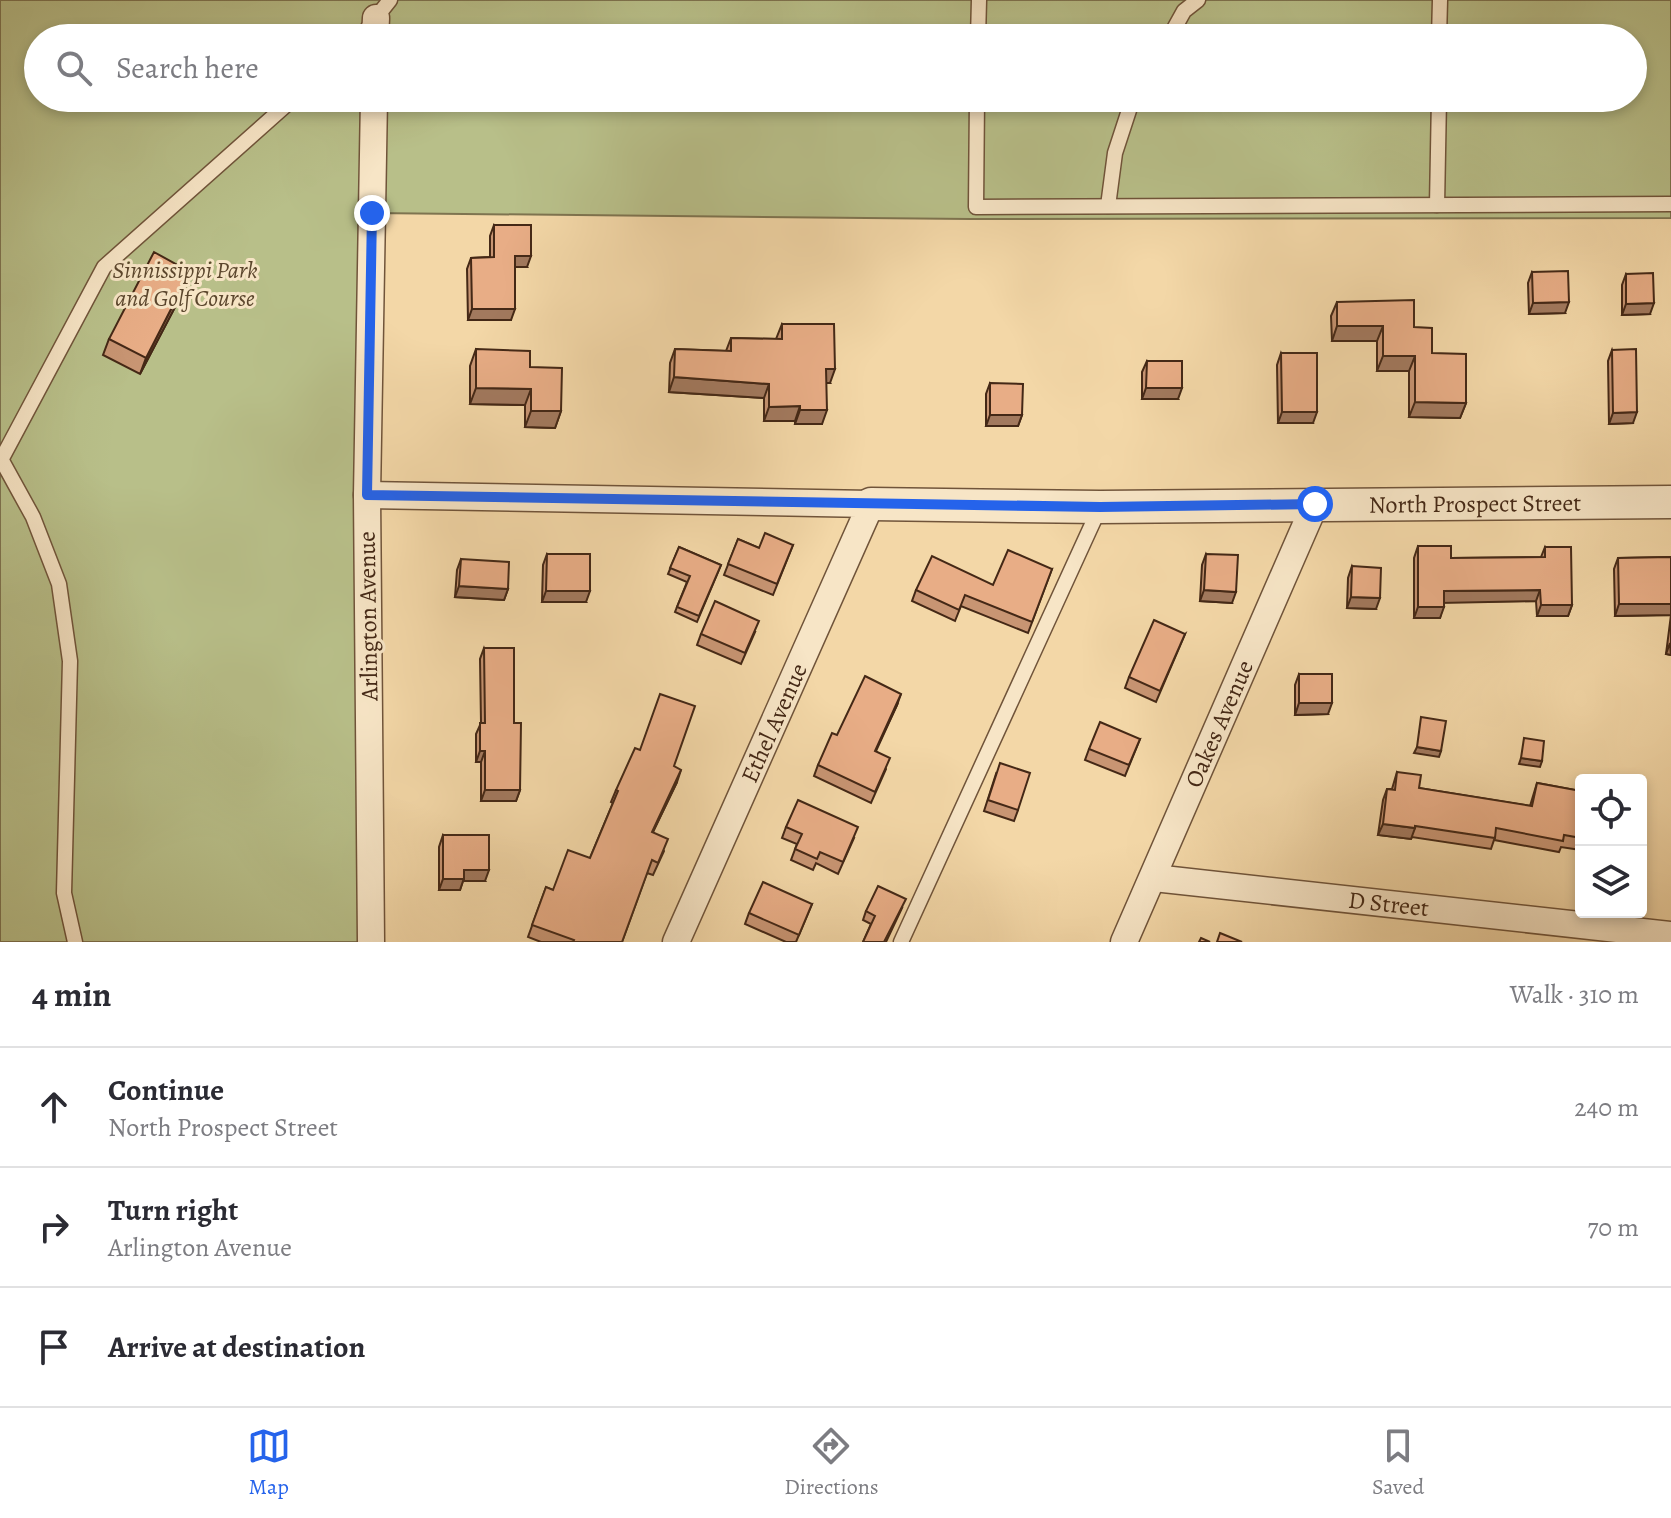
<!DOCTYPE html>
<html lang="en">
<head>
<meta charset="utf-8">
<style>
  body { margin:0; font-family:Alegreya,serif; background:#f2f2f3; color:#2b2b33 }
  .controls { position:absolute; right:24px; bottom:24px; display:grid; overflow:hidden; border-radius:8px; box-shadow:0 4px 12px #0003 }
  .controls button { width:72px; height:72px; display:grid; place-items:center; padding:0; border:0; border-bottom:2px solid #e1e1e2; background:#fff; color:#2b2b33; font:40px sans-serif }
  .stop { position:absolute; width:24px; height:24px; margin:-18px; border:6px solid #2563eb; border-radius:50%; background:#fff }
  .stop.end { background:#2563eb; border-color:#fff; box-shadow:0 2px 8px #0008 }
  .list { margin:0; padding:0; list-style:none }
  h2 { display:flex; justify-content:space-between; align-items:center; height:104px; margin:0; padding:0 32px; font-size:34px }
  h2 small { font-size:26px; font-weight:400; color:#7c7c81 }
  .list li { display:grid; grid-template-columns:52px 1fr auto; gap:24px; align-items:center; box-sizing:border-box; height:120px; padding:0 32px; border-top:2px solid #e1e1e2 }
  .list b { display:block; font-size:30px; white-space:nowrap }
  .list p { margin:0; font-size:26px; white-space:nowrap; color:#7c7c81 }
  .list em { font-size:26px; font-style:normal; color:#7c7c81 }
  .icon { flex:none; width:44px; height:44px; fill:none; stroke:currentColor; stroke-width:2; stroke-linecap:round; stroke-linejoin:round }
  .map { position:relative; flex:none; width:1671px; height:942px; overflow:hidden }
  .search { position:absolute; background:#fff; box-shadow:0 4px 12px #0003; left:24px; right:24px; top:24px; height:88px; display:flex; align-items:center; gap:20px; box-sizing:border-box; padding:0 28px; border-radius:44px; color:#7c7c81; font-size:30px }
  .sheet { height:464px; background:#fff }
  nav { display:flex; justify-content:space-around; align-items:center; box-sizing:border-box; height:112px; border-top:2px solid #e1e1e2; background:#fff; font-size:22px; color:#7c7c81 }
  nav a { display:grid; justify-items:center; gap:4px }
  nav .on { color:#2563eb }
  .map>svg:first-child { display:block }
  .green { fill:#b8bf89; stroke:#7e7450; stroke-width:2; fill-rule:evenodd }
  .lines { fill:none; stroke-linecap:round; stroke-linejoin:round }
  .service-casing { stroke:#70543a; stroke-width:17 }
  .minor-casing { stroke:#70543a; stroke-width:29 }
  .tertiary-casing { stroke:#70543a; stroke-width:35 }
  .service { stroke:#f7e5c6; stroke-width:14 }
  .minor { stroke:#f7e5c6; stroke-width:26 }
  .tertiary { stroke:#f7e5c6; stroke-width:32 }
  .wall { fill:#c89573; stroke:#442816; stroke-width:2 }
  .shaded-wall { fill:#a2795e; stroke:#442816; stroke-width:2 }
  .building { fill:#e8ad86; stroke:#442816; stroke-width:2 }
  .route { stroke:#2563eb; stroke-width:10 }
  .labels { text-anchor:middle; stroke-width:6; stroke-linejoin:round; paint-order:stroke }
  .park-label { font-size:24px; font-style:italic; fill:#5b462d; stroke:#f7e5c6 }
  .street-label { font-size:24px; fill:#442816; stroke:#f7e5c6 }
</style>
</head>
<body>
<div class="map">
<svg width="1671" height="942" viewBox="0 0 1671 942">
  <rect width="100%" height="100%" fill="#f3d7a7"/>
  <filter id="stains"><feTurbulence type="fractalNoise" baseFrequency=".0025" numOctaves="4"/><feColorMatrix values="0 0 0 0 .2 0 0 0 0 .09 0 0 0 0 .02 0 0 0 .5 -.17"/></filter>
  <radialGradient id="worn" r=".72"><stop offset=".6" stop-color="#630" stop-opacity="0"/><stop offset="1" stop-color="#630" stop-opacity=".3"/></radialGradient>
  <path class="green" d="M0,0H1671V218L970,219L372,213L371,942H0ZM38,38H1633V98H38Z"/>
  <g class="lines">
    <defs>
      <g id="service">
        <polyline points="360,38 390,0"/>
        <polyline points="978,38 979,0"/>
        <polyline points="1169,38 1184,11 1198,0"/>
        <polyline points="1439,38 1440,0"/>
        <polyline points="977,98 976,207 1671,204"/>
        <polyline points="1437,205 1439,98"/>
        <polyline points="1108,206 1115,153 1133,98"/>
        <polyline points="0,457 33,517 59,584 70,661 64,893 75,942"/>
        <polyline points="0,462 104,267 294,98"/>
        <polyline points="901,942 1100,507"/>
      </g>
      <g id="minor">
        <polyline points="375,38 376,18"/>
        <polyline points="367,495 871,504 676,942"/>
        <path id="s1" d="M1154,878L1671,935"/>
        <polyline points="371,942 367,495 374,98"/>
        <path id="s2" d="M1124,942L1315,504"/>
      </g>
      <g id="tertiary">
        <path id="s3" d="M871,504L1100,507L1671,502"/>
      </g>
    </defs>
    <use href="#service" class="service-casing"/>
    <use href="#minor" class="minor-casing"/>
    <use href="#tertiary" class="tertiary-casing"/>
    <use href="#service" class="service"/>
    <use href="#minor" class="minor"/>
    <use href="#tertiary" class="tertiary"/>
  </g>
  <g class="wall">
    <polygon points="494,225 527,267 515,267 511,320 468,320 467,269 471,258 490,257 490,236"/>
    <polygon points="1532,272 1565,313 1529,314 1528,283"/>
    <polygon points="1626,274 1650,314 1622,315 1622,285"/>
    <polygon points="185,288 140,374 103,355 109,339"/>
    <polygon points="1337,302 1414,327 1466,403 1460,418 1409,417 1409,371 1377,371 1377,341 1332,341 1331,316"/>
    <polygon points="782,324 830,383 826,383 822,424 795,424 795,421 764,421 764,398 669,392 670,363 675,349 726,351 731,338 776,339"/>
    <polygon points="476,349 530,367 561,411 555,428 525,427 525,405 470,404 470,366"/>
    <polygon points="1612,350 1633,423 1609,424 1608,361"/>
    <polygon points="1281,353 1313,423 1278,423 1277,365"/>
    <polygon points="1147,361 1178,399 1142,399 1142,372"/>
    <polygon points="990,383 1022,415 1018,426 986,426 986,394"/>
    <polygon points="738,539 759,548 793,545 773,595 724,575"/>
    <polygon points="1418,546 1451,558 1541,557 1545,547 1572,605 1568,616 1537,616 1536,601 1444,602 1440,618 1414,618 1414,558"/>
    <polygon points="679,547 721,565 697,622 675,612 687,582 668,574"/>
    <polygon points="547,554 586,602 542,602 543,565"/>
    <polygon points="1206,554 1232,603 1200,601 1202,565"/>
    <polygon points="1671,557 1671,655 1666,654 1671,615 1615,616 1614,569 1618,558"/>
    <polygon points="461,559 508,589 504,600 455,597 457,570"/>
    <polygon points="1352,566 1376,609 1347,608 1348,578"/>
    <polygon points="1052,569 1028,633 961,606 955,621 912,601 916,590 993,585"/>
    <polygon points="755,632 741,664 697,645 701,634"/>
    <polygon points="1185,634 1156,702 1125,688 1129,677"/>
    <polygon points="484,648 514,723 520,790 516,801 481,801 481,762 476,762 476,734 481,723 480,659"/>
    <polygon points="1299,674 1328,714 1295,715 1295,685"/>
    <polygon points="897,705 876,751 886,769 871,803 814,776 818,765 837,735"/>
    <polygon points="1140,739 1125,776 1085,760 1089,749"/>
    <polygon points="674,766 677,782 653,832 664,851 653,875 647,873 622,942 541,942 528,937 546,887 553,890 590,858 613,803 611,802 616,790"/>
    <polygon points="1397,772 1419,788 1530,806 1537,783 1581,791 1581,850 1561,847 1559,852 1494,840 1491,849 1412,837 1411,839 1378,835 1383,800 1387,789 1392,789"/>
    <polygon points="996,774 1018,810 1014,821 984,811"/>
    <polygon points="786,827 854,838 838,874 816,863 813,870 791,860 797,844 782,838"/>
    <polygon points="443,835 485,881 463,881 460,890 439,890 439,847"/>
    <polygon points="812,904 796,942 786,942 745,924 749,913"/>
    <polygon points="902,908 886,942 863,942 871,924 863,920 866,911"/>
  </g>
  <g class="shaded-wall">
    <polygon points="515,256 531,256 527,267 511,267"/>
    <polygon points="190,272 185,288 140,374 146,358"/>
    <polygon points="1569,302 1565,313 1529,314 1533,303"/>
    <polygon points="1654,303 1650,314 1622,315 1626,304"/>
    <polygon points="472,309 515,309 511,320 468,320"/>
    <polygon points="1337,326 1383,326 1377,341 1332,341"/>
    <polygon points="1383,356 1415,356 1409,371 1377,371"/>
    <polygon points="826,369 835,369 830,383 821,383"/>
    <polygon points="674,377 769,384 764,398 669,392"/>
    <polygon points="476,388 531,389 525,405 470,404"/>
    <polygon points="1146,388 1182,388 1178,399 1142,399"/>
    <polygon points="1415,402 1466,403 1460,418 1409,417"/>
    <polygon points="800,406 795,421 764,421 769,407"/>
    <polygon points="800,410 827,410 822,424 795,424"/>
    <polygon points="531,411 561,411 555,428 525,427"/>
    <polygon points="1282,412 1317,412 1313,423 1278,423"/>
    <polygon points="1637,412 1633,423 1609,424 1613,413"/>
    <polygon points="990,415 1022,415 1018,426 986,426"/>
    <polygon points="459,586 508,589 504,600 455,597"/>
    <polygon points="1204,590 1236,592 1232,603 1200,601"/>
    <polygon points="1540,590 1536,601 1440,603 1444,591"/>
    <polygon points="546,591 590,591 586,602 542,602"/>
    <polygon points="1351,597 1380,598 1376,609 1347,608"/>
    <polygon points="1619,604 1671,604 1671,615 1615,616"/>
    <polygon points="1541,605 1572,605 1568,616 1537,616"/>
    <polygon points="1418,607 1444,607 1440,618 1414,618"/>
    <polygon points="1670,643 1671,655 1666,654"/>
    <polygon points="901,694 897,705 870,762 875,751"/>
    <polygon points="1299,703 1332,703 1328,714 1295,715"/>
    <polygon points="1417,747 1441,751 1439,757 1414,753"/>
    <polygon points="480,751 485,751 481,762 476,762"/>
    <polygon points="1521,758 1542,761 1540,767 1519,764"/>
    <polygon points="681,770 677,782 647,844 652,832"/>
    <polygon points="485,790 520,790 516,801 481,801"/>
    <polygon points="1383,824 1415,828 1411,839 1378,835"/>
    <polygon points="464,870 489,870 485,881 463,881 460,890 439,890 443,879"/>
  </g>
  <g class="building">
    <polygon points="494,225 531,225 531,256 515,256 515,309 472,309 471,258 494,257"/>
    <polygon points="154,252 190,272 146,358 109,339"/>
    <polygon points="1568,271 1569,302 1533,303 1532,272"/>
    <polygon points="1653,273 1654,303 1626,304 1626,274"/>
    <polygon points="1414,300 1414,327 1432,328 1432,353 1466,354 1466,403 1415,402 1415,356 1383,356 1383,326 1337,326 1337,302"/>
    <polygon points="782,324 834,324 835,369 826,369 827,410 800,410 800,406 769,407 769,384 674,377 675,349 731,351 731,338 782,339"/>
    <polygon points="476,349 530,351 530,367 562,368 561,411 531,411 531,389 476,388"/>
    <polygon points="1636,349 1637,412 1613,413 1612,350"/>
    <polygon points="1281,353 1317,353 1317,412 1282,412"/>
    <polygon points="1147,361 1182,361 1182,388 1146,388"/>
    <polygon points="990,383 1023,384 1022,415 990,415"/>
    <polygon points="765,533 793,545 777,584 728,564 738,539 759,548"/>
    <polygon points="1418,546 1451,546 1451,558 1545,557 1545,547 1571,547 1572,605 1541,605 1540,590 1444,591 1444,607 1418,607"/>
    <polygon points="679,547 721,565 699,616 677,607 690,576 670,568"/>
    <polygon points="1008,550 1052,569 1032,622 965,595 959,610 916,590 932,556 993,585"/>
    <polygon points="547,554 590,554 590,591 546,591"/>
    <polygon points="1206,554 1238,555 1236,592 1204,590"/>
    <polygon points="1671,557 1671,604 1619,604 1618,558"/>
    <polygon points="461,559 509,562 508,589 459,586"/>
    <polygon points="1352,566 1381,568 1380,598 1351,597"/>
    <polygon points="715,601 759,621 745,653 701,634"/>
    <polygon points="1154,620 1185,634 1160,691 1129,677"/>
    <polygon points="484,648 514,648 514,723 521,723 520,790 485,790 485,751 480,751 480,723 485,723"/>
    <rect x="1299" y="674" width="33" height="29"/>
    <polygon points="865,676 901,694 875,751 890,758 875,792 818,765 832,733 837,735"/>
    <polygon points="660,694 695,706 674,766 681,770 652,832 668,839 658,863 652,860 622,942 573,942 574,940 532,925 546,887 553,890 568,850 590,858 618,791 616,790 635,748 640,750"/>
    <polygon points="1421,717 1446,721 1441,751 1417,747"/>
    <polygon points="1100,722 1140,739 1129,765 1089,749"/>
    <polygon points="1524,738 1544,741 1542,761 1521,758"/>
    <polygon points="1000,763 1030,773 1018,810 988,800"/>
    <polygon points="1397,772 1421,775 1419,788 1532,806 1537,783 1581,791 1581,838 1564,835 1563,841 1496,828 1495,838 1415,826 1415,828 1383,824 1387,789 1395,790"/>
    <polygon points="798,800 858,827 843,862 820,852 817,859 795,849 802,834 786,827"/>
    <polygon points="443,835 489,835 489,870 464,870 464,879 443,879"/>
    <polygon points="763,882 812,904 799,935 749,913"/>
    <polygon points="878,886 906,899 884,942 863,942 875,916 866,911"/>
    <polygon points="1220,933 1242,942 1217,942"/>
    <polygon points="1201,938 1210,942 1199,942"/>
  </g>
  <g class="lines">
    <polyline class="route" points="372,213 367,495 1100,507 1315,504"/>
  </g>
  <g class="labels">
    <g class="park-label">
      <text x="185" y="278">Sinnissippi Park<tspan x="185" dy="28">and Golf Course</tspan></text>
    </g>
    <g class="street-label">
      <text dy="8" stroke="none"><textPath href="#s3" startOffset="604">North Prospect Street</textPath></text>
      <text transform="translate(368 616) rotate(-91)" y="8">Arlington Avenue</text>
      <text transform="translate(774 723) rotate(-66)" y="8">Ethel Avenue</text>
      <text dy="8" stroke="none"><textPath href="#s2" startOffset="238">Oakes Avenue</textPath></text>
      <text dy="8" stroke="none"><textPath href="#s1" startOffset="236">D Street</textPath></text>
    </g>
  </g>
  <rect width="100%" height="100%" filter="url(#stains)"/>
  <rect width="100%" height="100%" fill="url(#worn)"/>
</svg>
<div class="controls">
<button><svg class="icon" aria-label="locate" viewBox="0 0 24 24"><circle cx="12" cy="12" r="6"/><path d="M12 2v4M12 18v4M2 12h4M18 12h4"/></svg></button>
<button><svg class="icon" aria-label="layers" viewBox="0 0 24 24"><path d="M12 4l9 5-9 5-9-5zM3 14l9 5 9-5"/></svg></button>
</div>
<div class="stop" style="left:1315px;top:504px"></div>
<div class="stop end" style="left:372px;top:213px"></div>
<div class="search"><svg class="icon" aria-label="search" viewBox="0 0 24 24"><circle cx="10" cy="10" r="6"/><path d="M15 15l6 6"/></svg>Search here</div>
</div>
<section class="sheet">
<h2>4 min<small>Walk · 310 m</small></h2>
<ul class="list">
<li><svg class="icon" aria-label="ahead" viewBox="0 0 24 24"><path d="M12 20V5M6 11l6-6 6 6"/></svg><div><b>Continue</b><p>North Prospect Street</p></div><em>240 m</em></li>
<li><svg class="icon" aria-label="right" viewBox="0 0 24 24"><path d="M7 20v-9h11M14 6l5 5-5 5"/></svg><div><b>Turn right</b><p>Arlington Avenue</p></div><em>70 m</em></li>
<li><svg class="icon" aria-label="arrive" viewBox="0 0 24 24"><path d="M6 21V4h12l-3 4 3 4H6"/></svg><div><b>Arrive at destination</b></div></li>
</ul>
</section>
<nav>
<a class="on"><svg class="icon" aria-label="map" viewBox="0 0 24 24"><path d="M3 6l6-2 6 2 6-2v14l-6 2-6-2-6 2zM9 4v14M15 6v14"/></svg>Map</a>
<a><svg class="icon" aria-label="directions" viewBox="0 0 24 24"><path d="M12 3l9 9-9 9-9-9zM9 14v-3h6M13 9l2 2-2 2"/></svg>Directions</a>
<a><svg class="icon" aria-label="saved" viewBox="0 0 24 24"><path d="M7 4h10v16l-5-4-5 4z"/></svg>Saved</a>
</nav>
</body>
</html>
